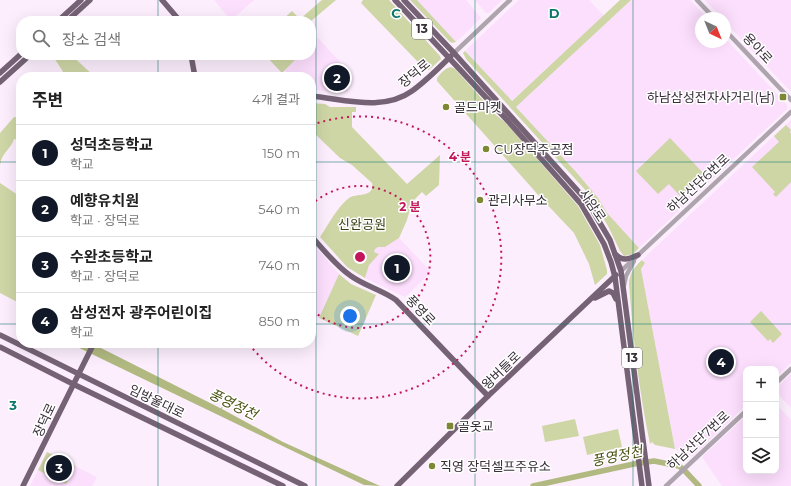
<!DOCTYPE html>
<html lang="ko">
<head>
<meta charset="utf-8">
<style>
  body { margin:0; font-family:Montserrat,"Noto Sans KR",sans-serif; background:#f6f6f6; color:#222 }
  .controls { position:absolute; right:12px; bottom:12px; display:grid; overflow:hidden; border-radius:8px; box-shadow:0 4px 16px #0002 }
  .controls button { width:36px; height:36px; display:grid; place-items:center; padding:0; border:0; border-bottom:1px solid #e0e0e0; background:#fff; color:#222; font:20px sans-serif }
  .compass { position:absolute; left:695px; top:12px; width:36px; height:36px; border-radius:50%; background:#fff; box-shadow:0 4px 16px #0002; rotate:137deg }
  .you { position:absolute; left:350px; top:316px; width:14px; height:14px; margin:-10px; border:3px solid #fff; border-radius:50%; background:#1a73e8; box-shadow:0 0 0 6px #1a73e833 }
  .badge { display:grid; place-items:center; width:26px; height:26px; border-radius:50%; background:#111827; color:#fff; font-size:13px; font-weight:700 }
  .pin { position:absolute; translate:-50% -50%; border:2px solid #fff; box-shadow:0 1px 4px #0006 }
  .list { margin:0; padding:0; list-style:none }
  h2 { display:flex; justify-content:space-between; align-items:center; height:52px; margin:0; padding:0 16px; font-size:17px }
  h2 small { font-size:13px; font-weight:400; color:#767676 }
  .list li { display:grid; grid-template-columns:26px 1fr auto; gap:12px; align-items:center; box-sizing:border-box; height:56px; padding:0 16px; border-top:1px solid #e0e0e0 }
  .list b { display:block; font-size:15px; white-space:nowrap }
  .list p { margin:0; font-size:13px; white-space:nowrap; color:#767676 }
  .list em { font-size:13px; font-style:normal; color:#767676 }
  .icon { flex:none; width:22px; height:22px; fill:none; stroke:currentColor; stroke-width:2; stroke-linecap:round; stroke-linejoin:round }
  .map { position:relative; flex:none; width:791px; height:486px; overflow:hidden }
  .search { position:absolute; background:#fff; box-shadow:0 4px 16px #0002; left:16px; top:16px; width:300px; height:44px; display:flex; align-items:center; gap:10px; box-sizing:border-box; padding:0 14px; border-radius:16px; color:#767676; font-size:15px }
  .panel { position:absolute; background:#fff; box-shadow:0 4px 16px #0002; left:16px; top:72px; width:300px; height:276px; border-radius:16px }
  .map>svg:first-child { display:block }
  .built { fill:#fcdefd }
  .green { fill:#ced6a6 }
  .water { fill:#b1b981 }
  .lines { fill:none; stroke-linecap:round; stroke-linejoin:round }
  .stream { stroke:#b1b981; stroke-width:1 }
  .river { stroke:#b1b981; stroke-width:5.5 }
  .minor { stroke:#aea4ae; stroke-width:4.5 }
  .major { stroke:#756375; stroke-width:5.5 }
  .grid { fill:none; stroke:#0f766e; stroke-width:1; stroke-opacity:0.55 }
  .ring { fill:none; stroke:#c2185b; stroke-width:2; stroke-dasharray:2 4 }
  .poi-dot { fill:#7d8734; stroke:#fff; stroke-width:1.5 }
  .labels { text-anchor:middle; stroke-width:3; stroke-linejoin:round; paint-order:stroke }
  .shield { fill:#fff; stroke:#736d73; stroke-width:1 }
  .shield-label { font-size:12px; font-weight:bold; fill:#372e37 }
  .street-label { font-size:13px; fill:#372e37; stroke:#fff }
  .poi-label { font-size:13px; fill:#372e37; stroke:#fff; text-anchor:start }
  .park-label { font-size:13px; fill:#3d4217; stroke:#fff }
  .water-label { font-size:14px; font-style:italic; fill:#4b5212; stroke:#fff }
  .grid-label { font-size:13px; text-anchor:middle; font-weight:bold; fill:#0f766e; stroke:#fff; stroke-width:3; stroke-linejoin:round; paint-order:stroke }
  .centre { fill:#c2185b; stroke:#fff; stroke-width:2 }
  .ring-label { font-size:12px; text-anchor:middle; font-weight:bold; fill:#c2185b; stroke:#fff; stroke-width:3; stroke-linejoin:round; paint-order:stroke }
</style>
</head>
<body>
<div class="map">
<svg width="791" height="486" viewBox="0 0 791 486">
  <rect width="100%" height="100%" fill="#fceefd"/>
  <g class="built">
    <polygon points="214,0 254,0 231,20"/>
    <polygon points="417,0 466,0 481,18 456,42"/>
    <polygon points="475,0 502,0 489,13 486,13"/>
    <polygon points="519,0 589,0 604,16 511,101 465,51"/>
    <polygon points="631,0 690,0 707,18 701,18 701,42 725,42 725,38 787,105 787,109 639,248 607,213 598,198 577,173 516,107"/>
    <polygon points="705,0 791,0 791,92 725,22 725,18 722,18"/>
    <polygon points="318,38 350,73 348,92 330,92 311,89 311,77 292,77 285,70 300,55 311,55 311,44"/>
    <polygon points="791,120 791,363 776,377 776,369 746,369 746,405 693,456 675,449 641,269 645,263 642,260"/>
    <polygon points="399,238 431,272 405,297 365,278 368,265 379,254 374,252 375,249 378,247 385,247"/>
    <polygon points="313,244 339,274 319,318 311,314 311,245"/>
    <polygon points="791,374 791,408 776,392 776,388"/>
    <polygon points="776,404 791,420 791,486 722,486 702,457 746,416 746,471 776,471"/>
    <polygon points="47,452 97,477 92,486 30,486"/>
  </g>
  <g class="green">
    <polygon points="322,0 336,0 311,21 281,21 292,11 300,19"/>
    <polygon points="363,0 389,0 440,56 441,59 429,70 426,70 422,66 424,63 421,59 418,62 361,3"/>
    <polygon points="410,0 417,0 456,42 452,43 449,41"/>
    <polygon points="620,0 631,0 516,107 577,173 598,198 607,213 639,248 633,254 624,256 620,251 608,226 588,193 466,59 463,53 465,51 512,101"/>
    <path d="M53,55H73C78,63 88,69 94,77H73L72,75L65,77C63,69 56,63 53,55Z"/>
    <polygon points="265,55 300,55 282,73"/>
    <path d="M451,67L455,69L483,100L486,107L506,123L578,206L600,245L607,270V274L595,285L589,264L574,233L540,197L437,81V78C440,74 445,68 451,67Z"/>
    <path d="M311,103L325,104L330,107H356V112H352V127L407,184L440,155L439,185L426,196L422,192L412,202L407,220L399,238L385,247H378L375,249L374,252L379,254L369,265L365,278L347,267L320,237C328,225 338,206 349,198C357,193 375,198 372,183L352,165L340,158L311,130Z"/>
    <path d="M14,117L21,118V140L14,139C11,149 2,152 0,165V133Z"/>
    <polygon points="786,125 791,130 790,132 791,134 791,182 776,197 773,194 775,192 752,167 779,142 774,136"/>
    <polygon points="670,138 704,174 680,196 669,184 658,194 636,171"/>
    <polygon points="0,183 21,197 21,304 0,293"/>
    <path d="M642,260L645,263L641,269L675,449L655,445L652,442L650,444C639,391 633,338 629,284C629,274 635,266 642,260Z"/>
    <polygon points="339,274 351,284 376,295 358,336 319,318"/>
    <polygon points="761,311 782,334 773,343 770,339 768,341 750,322"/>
    <polygon points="575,419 579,436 545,442 542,426"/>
    <polygon points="618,429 622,447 587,455 583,437"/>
    <polygon points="47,452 75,466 66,484 38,470"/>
  </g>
  <path class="water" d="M69,343H91L222,409L283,442L380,486L364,485C266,438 168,391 69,343Z"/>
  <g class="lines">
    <polyline class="stream" points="221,409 225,403"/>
    <polyline class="river" points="533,486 634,464 654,461 679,466 684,470 699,486"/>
    <g class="minor">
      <polyline points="697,0 714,18"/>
      <polyline points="725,30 791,100"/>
      <polyline points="454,53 510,0"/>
      <polyline points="621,271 791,112"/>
      <polyline points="624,285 626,276 634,261"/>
      <polyline points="776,383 791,369"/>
      <polyline points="666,486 746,411"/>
    </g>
    <g class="major">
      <polyline points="162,0 180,21"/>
      <polyline points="395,0 508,121 581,204 604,244 611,262 615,277 642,486"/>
      <polyline points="404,0 454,53 587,201 610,240 621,271 649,486"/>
      <polyline points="58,21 81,0"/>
      <polyline points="67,21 90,0"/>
      <polyline points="191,55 195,77"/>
      <polyline points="0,73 21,54"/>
      <polyline points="0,82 30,55"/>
      <path d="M311,96C344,99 383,112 412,91C426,81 439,68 451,56"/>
      <path d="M311,236C324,250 336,266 351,276C365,286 382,290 396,300L488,396"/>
      <path d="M615,254C623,262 629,259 638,255"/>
      <polyline points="595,298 609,291 613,293 616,299"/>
      <polyline points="0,335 305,486"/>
      <polyline points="0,347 73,384 283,486"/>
      <polyline points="23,486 94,343"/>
      <polyline points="397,486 488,396 616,275"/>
    </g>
  </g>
  <path class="grid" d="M158,0V21M316,0V486M475,0V486M633,0V486M158,55V77M0,162H21M311,162H791M0,324H21M311,324H791M158,343V486"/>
  <g class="ring">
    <path d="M311 205A71 71 0 1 1 311 309"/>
    <path d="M312 125A141 141 0 1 1 249 344"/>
  </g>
  <g class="poi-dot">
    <rect x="779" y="93" width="8" height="8" rx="2"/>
    <circle cx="446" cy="107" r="4"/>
    <circle cx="486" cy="149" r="4"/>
    <circle cx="480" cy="200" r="4"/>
    <rect x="446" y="422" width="8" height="8" rx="2"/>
    <circle cx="432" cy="466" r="4"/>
  </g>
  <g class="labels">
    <g class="shield">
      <rect x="412" y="19" width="20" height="20" rx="3"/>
      <rect x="622" y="348" width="20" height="20" rx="3"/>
    </g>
    <g class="shield-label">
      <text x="422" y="33">13</text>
      <text x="632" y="362">13</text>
    </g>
    <g class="street-label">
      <text transform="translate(758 48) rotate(47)" y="5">용아로</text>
      <text transform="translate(414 73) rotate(-39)" y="5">장덕로</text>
      <text transform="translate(698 183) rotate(-43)" y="5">하남산단6번로</text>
      <text transform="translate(593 205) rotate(56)" y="5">사암로</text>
      <text transform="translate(421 310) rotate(46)" y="5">풍영로</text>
      <text transform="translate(501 370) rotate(-44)" y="5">왕버들로</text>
      <text transform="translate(157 401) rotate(26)" y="5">임방울대로</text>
      <text transform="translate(44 420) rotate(-65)" y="5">장덕로</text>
      <text transform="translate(698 440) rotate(-43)" y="5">하남산단7번로</text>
    </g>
    <g class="poi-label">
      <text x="775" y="102" text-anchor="end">하남삼성전자사거리(남)</text>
      <text x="454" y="112">골드마켓</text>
      <text x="494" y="154">CU장덕주공점</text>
      <text x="488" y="205">관리사무소</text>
      <text x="458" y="431">골옷교</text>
      <text x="440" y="471">직영 장덕셀프주유소</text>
    </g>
    <g class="park-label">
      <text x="362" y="229">신완공원</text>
    </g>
    <g class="water-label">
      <text transform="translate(233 404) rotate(26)" y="5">풍영정천</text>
      <text transform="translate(617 456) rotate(-12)" y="5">풍영정천</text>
    </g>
  </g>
  <g class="grid-label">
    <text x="396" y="18">C</text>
    <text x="554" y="18">D</text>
    <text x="13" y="410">3</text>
  </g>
  <circle cx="360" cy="257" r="6" class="centre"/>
  <g class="ring-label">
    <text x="460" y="161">4 분</text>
    <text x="410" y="211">2 분</text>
  </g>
</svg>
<div class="controls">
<button>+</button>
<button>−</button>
<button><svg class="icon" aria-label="layers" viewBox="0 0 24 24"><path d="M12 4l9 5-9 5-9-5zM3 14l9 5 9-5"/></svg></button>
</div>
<svg class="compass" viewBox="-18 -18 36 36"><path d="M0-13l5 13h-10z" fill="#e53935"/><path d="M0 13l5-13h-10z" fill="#767676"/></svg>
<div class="you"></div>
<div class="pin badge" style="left:397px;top:268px">1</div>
<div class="pin badge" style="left:337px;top:78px">2</div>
<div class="pin badge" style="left:59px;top:468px">3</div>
<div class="pin badge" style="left:721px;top:362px">4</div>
<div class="search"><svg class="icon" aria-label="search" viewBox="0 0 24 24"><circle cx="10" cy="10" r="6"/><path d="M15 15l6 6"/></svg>장소 검색</div>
<section class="panel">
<h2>주변<small>4개 결과</small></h2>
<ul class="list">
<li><span class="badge">1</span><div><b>성덕초등학교</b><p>학교</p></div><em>150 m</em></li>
<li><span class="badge">2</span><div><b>예향유치원</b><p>학교 · 장덕로</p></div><em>540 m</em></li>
<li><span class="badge">3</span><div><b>수완초등학교</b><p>학교 · 장덕로</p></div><em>740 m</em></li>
<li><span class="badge">4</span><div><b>삼성전자 광주어린이집</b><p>학교</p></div><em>850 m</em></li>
</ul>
</section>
</div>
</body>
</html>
